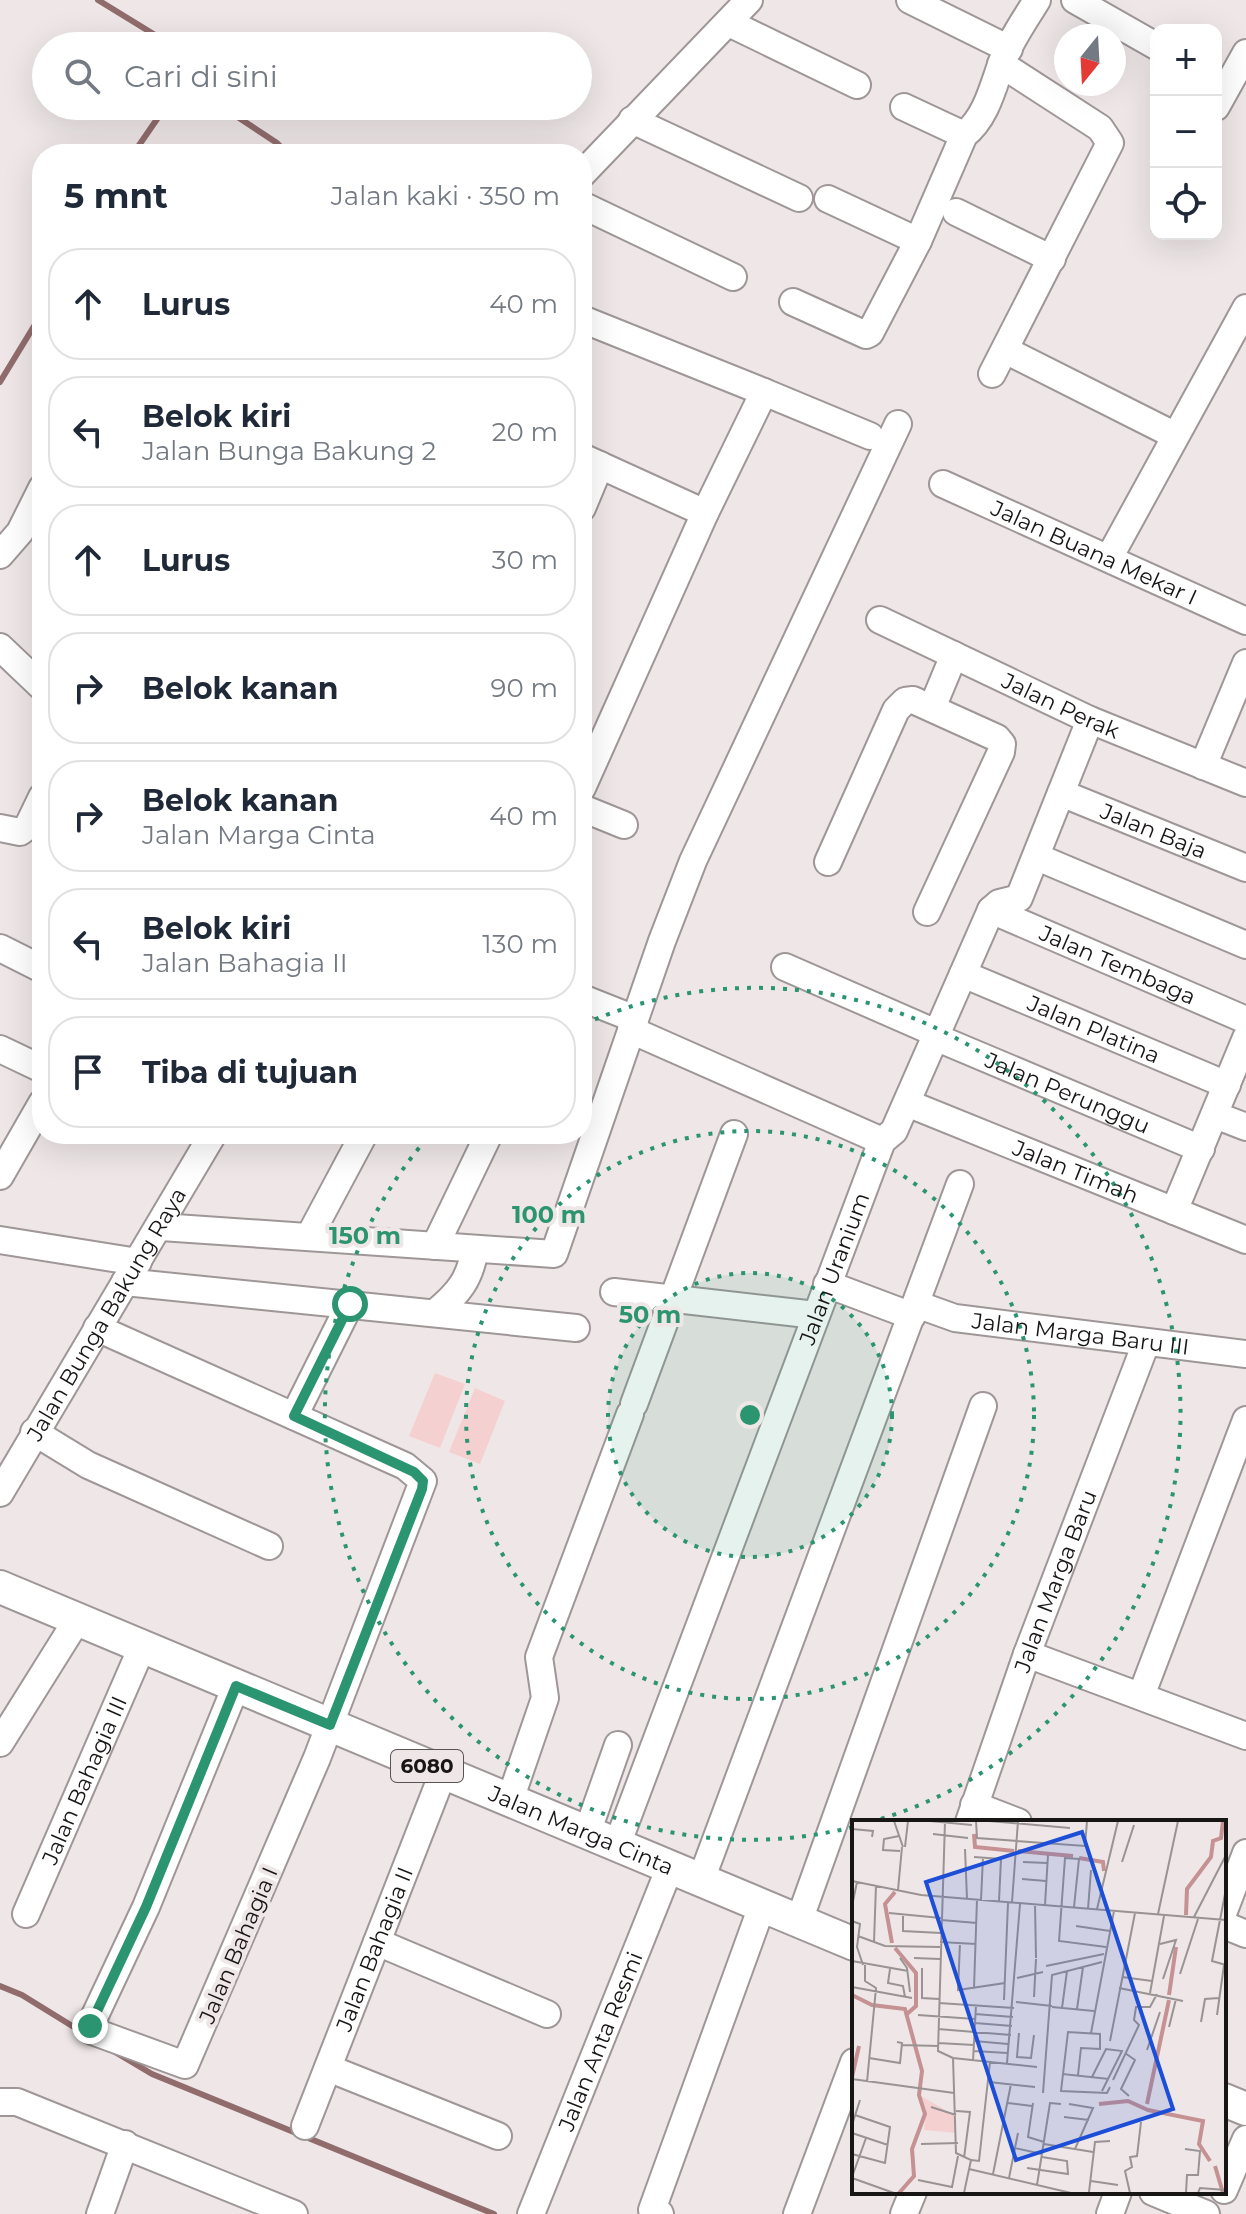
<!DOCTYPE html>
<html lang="id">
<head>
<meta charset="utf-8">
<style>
  body { margin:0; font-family:Montserrat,sans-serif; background:#f2f2f3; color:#1f2937 }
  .controls { position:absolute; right:24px; top:24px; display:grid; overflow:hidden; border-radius:16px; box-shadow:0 8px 32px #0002 }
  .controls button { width:72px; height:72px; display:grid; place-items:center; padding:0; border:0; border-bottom:2px solid #e0e1e3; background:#fff; color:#1f2937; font:40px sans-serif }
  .compass { position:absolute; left:1054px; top:24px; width:72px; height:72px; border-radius:50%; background:#fff; box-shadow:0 8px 32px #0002; rotate:198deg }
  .stop { position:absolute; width:24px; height:24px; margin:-18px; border:6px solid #2b9471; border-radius:50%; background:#fff }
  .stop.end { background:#2b9471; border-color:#fff; box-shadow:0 2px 8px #0008 }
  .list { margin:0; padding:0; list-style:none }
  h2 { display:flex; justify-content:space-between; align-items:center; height:104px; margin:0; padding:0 32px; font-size:34px }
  h2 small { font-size:26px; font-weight:400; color:#747a83 }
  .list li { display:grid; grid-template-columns:52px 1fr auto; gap:24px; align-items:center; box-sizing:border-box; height:112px; margin:0 16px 16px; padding:0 16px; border:2px solid #e0e1e3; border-radius:32px }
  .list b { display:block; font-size:30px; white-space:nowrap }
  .list p { margin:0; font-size:26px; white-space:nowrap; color:#747a83 }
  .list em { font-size:26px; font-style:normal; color:#747a83 }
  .icon { flex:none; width:44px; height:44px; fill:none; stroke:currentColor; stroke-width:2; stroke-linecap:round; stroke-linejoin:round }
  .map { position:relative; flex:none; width:1246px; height:2214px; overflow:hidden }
  .search { position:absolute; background:#fff; box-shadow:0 8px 32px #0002; left:32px; top:32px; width:560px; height:88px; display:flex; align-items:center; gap:20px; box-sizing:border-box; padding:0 28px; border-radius:44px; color:#747a83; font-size:30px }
  .panel { position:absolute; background:#fff; box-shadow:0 8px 32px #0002; left:32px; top:144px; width:560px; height:1000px; border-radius:32px }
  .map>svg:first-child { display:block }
  .green { fill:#f5d0d0 }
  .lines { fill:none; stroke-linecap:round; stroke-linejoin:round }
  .stream { stroke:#916c6d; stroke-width:6 }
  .minor-casing { stroke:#9e9697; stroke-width:30 }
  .major-casing { stroke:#9e9697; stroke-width:36 }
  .minor { stroke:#fff; stroke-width:26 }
  .major { stroke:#fff; stroke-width:32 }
  .route { stroke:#2b9471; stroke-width:10 }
  .ring { fill:none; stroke:#2b9471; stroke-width:4; stroke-dasharray:4 8 }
  .labels { text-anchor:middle; stroke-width:8; stroke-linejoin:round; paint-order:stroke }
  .shield { fill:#efe7e7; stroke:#585454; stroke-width:2 }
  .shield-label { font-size:20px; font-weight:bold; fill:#181515 }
  .street-label { font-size:22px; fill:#181515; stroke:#efe7e7 }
  .inset-river { fill:none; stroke:#c59193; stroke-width:4 }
  .inset-road { fill:none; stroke:#999393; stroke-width:2 }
  .view { fill:#1d4ed8; fill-opacity:0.15; stroke:#1d4ed8; stroke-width:4 }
  .inset-edge { fill:none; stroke:#181515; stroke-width:4 }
  .centre { fill:#2b9471; stroke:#efe7e7; stroke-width:4 }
  .ring-label { font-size:24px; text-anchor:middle; font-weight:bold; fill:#2b9471; stroke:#efe7e7; stroke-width:8; stroke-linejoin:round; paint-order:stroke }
</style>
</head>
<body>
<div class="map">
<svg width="1246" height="2214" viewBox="0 0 1246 2214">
  <rect width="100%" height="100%" fill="#efe7e7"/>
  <g class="green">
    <polygon points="435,1373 465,1384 440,1448 409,1436"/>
    <polygon points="475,1388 505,1401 480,1464 449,1452"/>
  </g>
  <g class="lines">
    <g class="stream">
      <polyline points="98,0 173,46"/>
      <polyline points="221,106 277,143 288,154"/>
      <polyline points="133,154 166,106"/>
      <polyline points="0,382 42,313"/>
      <polyline points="0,1986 22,1995 82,2032"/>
      <polyline points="115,2052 152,2074 494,2214"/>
    </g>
    <defs>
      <g id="minor">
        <polyline points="910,0 1009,49"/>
        <polyline points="1075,0 1156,46"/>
        <polyline points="729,23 857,85"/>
        <polyline points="904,107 964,135"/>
        <polyline points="1216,107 1246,53"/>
        <polyline points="632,120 799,198"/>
        <polyline points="582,174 749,0"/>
        <polyline points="828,199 918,241"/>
        <polyline points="582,205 733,277"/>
        <polyline points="956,212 1052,259"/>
        <path d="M793,302L866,335L870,333L918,241L964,135C986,118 993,87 1002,62C1010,41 1025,20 1037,0"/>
        <polyline points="582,319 764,392 705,513 582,457"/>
        <polyline points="1005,350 1174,435"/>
        <polyline points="992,374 1110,143 1100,128 1001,64"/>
        <polyline points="764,392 870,436"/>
        <path id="s1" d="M943,484L1246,621"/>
        <polyline points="582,508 600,465"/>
        <polyline points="0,555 20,532 42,488"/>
        <polyline points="1109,558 1246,308"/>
        <path id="s2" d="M880,620L1090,720L1246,783"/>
        <polyline points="0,647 42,687"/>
        <polyline points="932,708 954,655"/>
        <polyline points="1203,766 1246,663"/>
        <polyline points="582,788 705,513"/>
        <path id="s3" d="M1061,793L1246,868"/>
        <polyline points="582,808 624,825"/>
        <polyline points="0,828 20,832 28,826 42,797"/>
        <polyline points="1037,857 1246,945"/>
        <polyline points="828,862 896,710 905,701 913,700 997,738 1002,744 1001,752 927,912"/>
        <path id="s4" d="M991,910L1246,1020"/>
        <polyline points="0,948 42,969"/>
        <polyline points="785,967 936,1033"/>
        <path id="s5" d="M963,974L1227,1085"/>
        <polyline points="582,998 635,1019"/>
        <polyline points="631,1030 882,1141"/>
        <path id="s6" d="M935,1037L1201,1149"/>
        <polyline points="0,1049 42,1069"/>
        <path id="s7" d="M907,1103L1246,1240"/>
        <polyline points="1215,1115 1246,1127"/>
        <polyline points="0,1176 42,1103"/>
        <polyline points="1174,1211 1246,1038"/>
        <polyline points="161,1227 554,1254 662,941 693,861 898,424"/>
        <polyline points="310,1235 364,1134"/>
        <polyline points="0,1240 138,1262"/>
        <polyline points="435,1246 489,1134"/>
        <polyline points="125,1282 576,1328"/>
        <polyline points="827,1284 912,1316"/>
        <polyline points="614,1292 816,1315"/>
        <path id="s8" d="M916,1304L955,1318L1246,1354"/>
        <path d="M436,1312C459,1293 470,1279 475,1249"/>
        <polyline points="97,1328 405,1466 423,1481 317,1758 185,2065 92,2031 90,2026 146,1907 236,1686"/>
        <polyline points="634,1404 734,1134"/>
        <polyline points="294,1416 350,1304"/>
        <polyline points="34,1432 88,1465 269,1546"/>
        <path id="s9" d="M0,1493L213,1134"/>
        <polyline points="1027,1654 1246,1736"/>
        <polyline points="1141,1696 1246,1420"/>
        <polyline points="0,1743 77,1620"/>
        <polyline points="510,1800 545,1698 539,1657 630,1414"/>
        <polyline points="974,1805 1018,1822"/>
        <path id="s10" d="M969,1822L1027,1654L1146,1343"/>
        <polyline points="587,1833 618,1745"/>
        <path id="s11" d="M617,1845L882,1141L894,1131L991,910L999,903L1019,898L1090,720"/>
        <polyline points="701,1880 960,1184"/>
        <polyline points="1224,1911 1246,1853"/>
        <path id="s12" d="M26,1914L142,1647"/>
        <polyline points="799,1921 983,1406"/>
        <polyline points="1224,1925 1246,1934"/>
        <polyline points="377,1942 547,2014"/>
        <polyline points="328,2068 498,2136"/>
        <polyline points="0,2102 17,2102 294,2214"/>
        <path id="s13" d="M305,2126L443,1773"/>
        <polyline points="1224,2190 1246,2139"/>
        <polyline points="1153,2192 1206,2214"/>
        <polyline points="100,2214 125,2144"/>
        <path id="s14" d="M531,2214L670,1867"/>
        <polyline points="660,2214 652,2210 762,1906"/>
        <polyline points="797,2214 854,2062"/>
        <polyline points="904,2214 913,2192"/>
        <polyline points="1110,2214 1118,2192"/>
      </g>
      <g id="major">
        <path id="s15" d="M0,1587L854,1944"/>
        <polyline points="1224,2100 1246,2109"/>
      </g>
    </defs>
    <use href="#minor" class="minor-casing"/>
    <use href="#major" class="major-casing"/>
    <use href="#minor" class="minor"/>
    <use href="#major" class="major"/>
  </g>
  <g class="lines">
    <polyline class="route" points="90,2026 146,1907 236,1686 330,1725 422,1489 423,1481 414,1472 294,1416 350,1304"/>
  </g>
  <circle cx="750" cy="1415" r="142" fill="#2b9471" fill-opacity=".12"/>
  <g class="ring">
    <circle cx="750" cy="1415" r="142"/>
    <circle cx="750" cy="1415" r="284"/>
    <path d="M853 1827A425 425 0 0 1 429 1136M584 1024A425 425 0 1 1 874 1821"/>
  </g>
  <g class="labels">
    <rect class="shield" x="391" y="1750" width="72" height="32" rx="6"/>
    <g class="shield-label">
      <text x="427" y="1773">6080</text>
    </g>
    <g class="street-label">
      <text dy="8" stroke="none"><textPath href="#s1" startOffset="166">Jalan Buana Mekar I</textPath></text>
      <text dy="8" stroke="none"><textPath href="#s2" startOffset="200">Jalan Perak</textPath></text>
      <text dy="8" stroke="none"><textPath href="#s3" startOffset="100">Jalan Baja</textPath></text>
      <text dy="8" stroke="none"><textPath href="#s4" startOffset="138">Jalan Tembaga</textPath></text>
      <text dy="8" stroke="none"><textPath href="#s5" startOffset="142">Jalan Platina</textPath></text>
      <text dy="8" stroke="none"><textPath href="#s6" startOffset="144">Jalan Perunggu</textPath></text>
      <text dy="8" stroke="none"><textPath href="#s7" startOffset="182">Jalan Timah</textPath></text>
      <text dy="8" stroke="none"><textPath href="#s11" startOffset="616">Jalan Uranium</textPath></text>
      <text dy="8" stroke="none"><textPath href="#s9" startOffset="208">Jalan Bunga Bakung Raya</textPath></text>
      <text dy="8" stroke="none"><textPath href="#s8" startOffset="168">Jalan Marga Baru III</textPath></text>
      <text dy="8" stroke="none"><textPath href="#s10" startOffset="256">Jalan Marga Baru</textPath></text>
      <text dy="8" stroke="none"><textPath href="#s12" startOffset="146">Jalan Bahagia III</textPath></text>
      <text dy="8" stroke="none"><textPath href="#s15" startOffset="630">Jalan Marga Cinta</textPath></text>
      <text transform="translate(238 1945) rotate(-67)" y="8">Jalan Bahagia I</text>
      <text dy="8" stroke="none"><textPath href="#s13" startOffset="190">Jalan Bahagia II</textPath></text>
      <text dy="8" stroke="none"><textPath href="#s14" startOffset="186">Jalan Anta Resmi</textPath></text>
    </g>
  </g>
  <g transform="translate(852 1820)">
    <rect width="374" height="374" fill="#efe7e7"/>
    <path d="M69,276L102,295L104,313L72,310L74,289Z" fill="#f5d0d0"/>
    <path class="inset-river" d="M122,14L123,27L162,31M166,31L221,36M227,38L251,42L252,51M334,95L335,69L359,37L361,21L369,18L371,1M40,123L33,84L43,72M43,128L64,153V186L55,194M0,175L20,185L53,189L70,251L67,275L73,294L60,329L62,356L47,373M317,175L324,127M0,257L7,226M247,284L276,281L296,290L351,301L347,324L358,341M295,284L317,180M363,346L371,373"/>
    <path class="inset-road" d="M42,1L51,27M78,1L120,5M93,1L86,231L101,238L104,333L119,340L112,373M124,1L125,18L233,26L235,1M137,1L218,8M0,9L21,11L20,17M81,14L116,18M47,16L32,19L31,30L48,31M53,27L56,1M113,29L115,79M122,37L149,39L147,81M171,42L195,43M270,42L282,5M170,59L194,61M0,61L69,75L374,100M374,69L360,141L374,145M46,70L50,27M129,80L131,37M160,82L166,1M183,84L184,138M193,85L196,35M0,86L5,62M222,87L227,39L213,38L207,121L254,127M236,89L239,50M245,89L266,1M37,93L89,98M51,94V111L89,113M306,94L326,1M342,97L374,35M89,100L125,103M0,101L8,104L5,127L11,145M224,106L258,111M6,116L33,126L88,127M22,122L24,65M88,122L124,124M108,123L106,170L153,163M308,124L324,120L311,159M48,138L55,148L58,172M62,138L88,139M0,141L56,151M13,145V161L24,168L15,262M194,146L252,134M70,148V178L87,179M38,149L36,163L51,166L53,177M328,154L346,99M270,157L300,161M165,158L191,152M0,167L60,178M122,168L125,79M267,168L331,181M298,173L312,96M182,177L184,139M152,180L156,83M164,182L200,186M87,183L162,188M200,187L242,191M210,188L215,151M225,189L231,147M123,194L161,197M66,195L123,199M365,195L372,145M349,202L353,179L367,178M123,203L160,206M317,207L324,179M86,209L159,215M167,213L165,237L179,238L182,215M239,213L262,91M122,221L156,224M258,221L283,93M86,223L122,225M50,225L86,226M295,230L308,192M122,231L155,233M273,233L283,240L269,269L277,276M17,238L48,243L50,223L45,222M101,238L185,247M121,241L124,185M155,243L168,84M211,254L216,212L248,214V229M226,255L229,228L249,229M240,257L254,229L270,231L250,271M0,259L102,273M257,259L211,254L209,271L255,273L258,267M261,260L287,205L282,200L284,187H298L305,174M137,262L183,267M191,273L200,155L250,142M156,283L180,286M181,283L176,317L192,322M217,284L241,288L223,329M79,287L104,295M104,291L118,292L112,338M212,297L237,300M0,305L8,280M0,313L36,325M69,324L106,323M192,324L241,332M163,328L190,334M333,329L348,331L346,355H335L334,373M0,334L33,343L38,307L3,295M119,340L127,341L138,242M175,348L216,354L215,341L190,337M117,349L219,373M141,354L159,264M0,357L14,318M0,358L42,373M157,358L166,313M66,360L100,367L106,336M239,361L266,365M185,365L198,283L209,284M237,372L243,322L258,321M278,373L273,351L280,347L278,337L285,336L289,302M346,373L348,368L374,370"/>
    <path class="view" d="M230,12L321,289L164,340L74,62Z"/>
    <rect width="374" height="374" class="inset-edge"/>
  </g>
  <circle cx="750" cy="1415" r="12" class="centre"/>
  <g class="ring-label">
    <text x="549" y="1223">100 m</text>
    <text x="365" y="1244">150 m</text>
    <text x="650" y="1323">50 m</text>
  </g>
</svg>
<div class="controls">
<button>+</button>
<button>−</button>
<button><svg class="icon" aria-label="locate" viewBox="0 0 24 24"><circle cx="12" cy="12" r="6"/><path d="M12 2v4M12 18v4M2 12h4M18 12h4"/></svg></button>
</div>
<svg class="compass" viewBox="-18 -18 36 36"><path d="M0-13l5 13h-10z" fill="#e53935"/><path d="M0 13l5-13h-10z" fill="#747a83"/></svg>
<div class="stop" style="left:350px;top:1304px"></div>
<div class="stop end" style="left:90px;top:2026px"></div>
<div class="search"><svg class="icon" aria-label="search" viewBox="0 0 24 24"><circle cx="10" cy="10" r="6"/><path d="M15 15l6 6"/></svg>Cari di sini</div>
<section class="panel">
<h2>5 mnt<small>Jalan kaki · 350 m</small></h2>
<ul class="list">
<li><svg class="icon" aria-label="ahead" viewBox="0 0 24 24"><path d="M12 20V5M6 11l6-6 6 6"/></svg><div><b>Lurus</b></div><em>40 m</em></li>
<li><svg class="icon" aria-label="left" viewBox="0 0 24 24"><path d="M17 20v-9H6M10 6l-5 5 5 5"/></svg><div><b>Belok kiri</b><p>Jalan Bunga Bakung 2</p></div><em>20 m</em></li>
<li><svg class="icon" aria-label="ahead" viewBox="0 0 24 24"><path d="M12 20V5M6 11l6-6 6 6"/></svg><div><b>Lurus</b></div><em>30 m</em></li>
<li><svg class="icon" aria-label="right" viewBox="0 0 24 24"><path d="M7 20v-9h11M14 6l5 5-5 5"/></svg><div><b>Belok kanan</b></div><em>90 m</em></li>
<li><svg class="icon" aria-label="right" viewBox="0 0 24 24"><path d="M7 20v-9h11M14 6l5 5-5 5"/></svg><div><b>Belok kanan</b><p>Jalan Marga Cinta</p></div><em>40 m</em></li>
<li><svg class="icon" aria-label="left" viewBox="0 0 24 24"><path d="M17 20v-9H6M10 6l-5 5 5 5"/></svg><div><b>Belok kiri</b><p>Jalan Bahagia II</p></div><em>130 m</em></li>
<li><svg class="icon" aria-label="arrive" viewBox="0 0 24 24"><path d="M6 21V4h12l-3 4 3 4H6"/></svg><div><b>Tiba di tujuan</b></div></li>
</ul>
</section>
</div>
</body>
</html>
